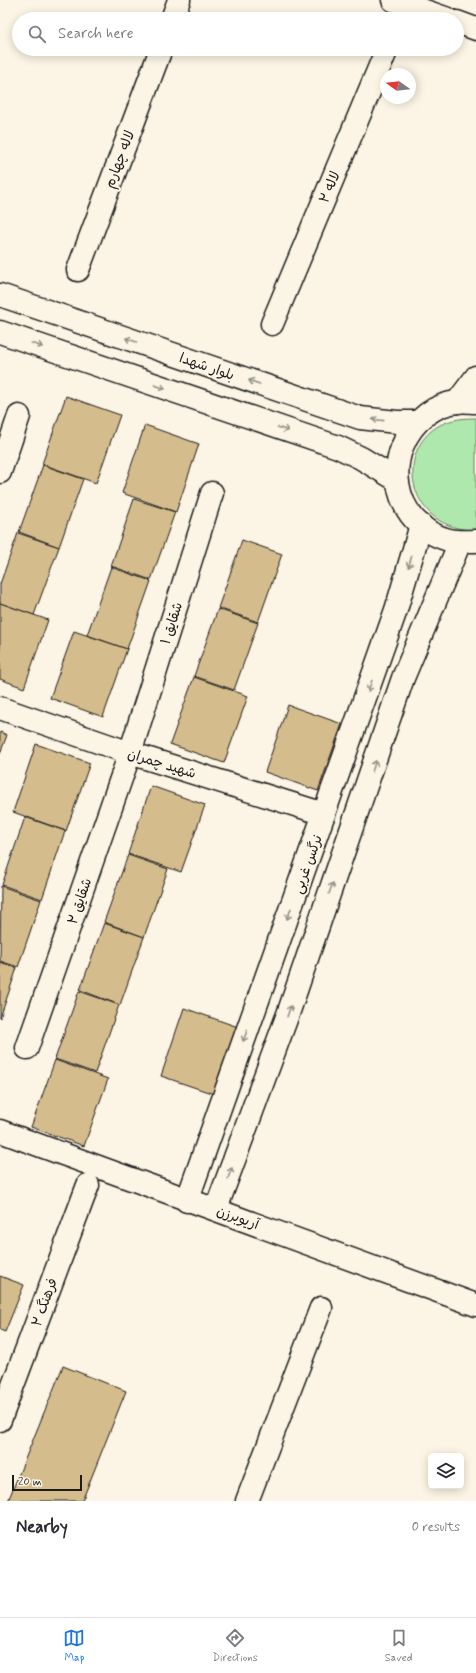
<!DOCTYPE html>
<html lang="en">
<head>
<meta charset="utf-8">
<style>
  body { margin:0; font-family:Mynerve,"Playpen Sans Arabic",sans-serif; background:#f2f2f3; color:#2b2b33 }
  .controls { position:absolute; right:12px; bottom:12px; display:grid; overflow:hidden; border-radius:6px; box-shadow:0 2px 10px #0003 }
  .controls button { width:36px; height:36px; display:grid; place-items:center; padding:0; border:0; border-bottom:1px solid #e1e1e2; background:#fff; color:#2b2b33; font:20px sans-serif }
  .compass { position:absolute; left:380px; top:68px; width:36px; height:36px; border-radius:50%; background:#fff; box-shadow:0 2px 10px #0003; rotate:285deg }
  .scale { position:absolute; left:12px; bottom:10px; width:70px; box-sizing:border-box; padding-left:4px; border:2px solid #1c1c1c; border-top:0; font-size:11px; line-height:14px; white-space:nowrap; color:#1c1c1c; -webkit-text-stroke:3px #fcf5e5; paint-order:stroke }
  .list { margin:0; padding:0; list-style:none }
  h2 { display:flex; justify-content:space-between; align-items:center; height:52px; margin:0; padding:0 16px; font-size:17px }
  h2 small { font-size:13px; font-weight:400; color:#7c7c81 }
  .icon { flex:none; width:22px; height:22px; fill:none; stroke:currentColor; stroke-width:2; stroke-linecap:round; stroke-linejoin:round }
  .map { position:relative; flex:none; width:476px; height:1501px; overflow:hidden }
  .search { position:absolute; background:#fff; box-shadow:0 2px 10px #0003; left:12px; right:12px; top:12px; height:44px; display:flex; align-items:center; gap:10px; box-sizing:border-box; padding:0 14px; border-radius:22px; color:#7c7c81; font-size:15px }
  .sheet { height:116px; background:#fff }
  nav { display:flex; justify-content:space-around; align-items:center; box-sizing:border-box; height:56px; border-top:1px solid #e1e1e2; background:#fff; font-size:11px; color:#7c7c81 }
  nav a { display:grid; justify-items:center; gap:2px }
  nav .on { color:#1a73e8 }
  .map>svg:first-child { display:block }
  .green { fill:#aee8ac; stroke:#658264 }
  .building { fill:#d5bc8c; stroke:#1c1c1c }
  .lines { fill:none; stroke-linecap:round; stroke-linejoin:round }
  .minor-casing { stroke:#1c1c1c; stroke-width:25 }
  .tertiary-casing { stroke:#1c1c1c; stroke-width:25 }
  .minor { stroke:#fcf5e5; stroke-width:22 }
  .tertiary { stroke:#fcf5e5; stroke-width:22 }
  .oneway { stroke:#97938b }
  .labels { text-anchor:middle; stroke-width:4; stroke-linejoin:round; paint-order:stroke }
  .street-label { font-size:14px; fill:#1c1c1c; stroke:#fcf5e5 }
</style>
</head>
<body>
<div class="map">
<svg width="476" height="1501" viewBox="0 0 476 1501">
  <rect width="100%" height="100%" fill="#fcf5e5"/>
  <filter id="ink" filterUnits="userSpaceOnUse"><feTurbulence type="fractalNoise" baseFrequency=".025" numOctaves="2"/><feDisplacementMap in="SourceGraphic" scale="8" xChannelSelector="R" yChannelSelector="G"/><feConvolveMatrix kernelMatrix="1 2 1 2 8 2 1 2 1" color-interpolation-filters="sRGB"/></filter>
  <g filter="url(#ink)">
    <path class="green" d="M476,418V529C467,531 455,528 446,524C406,506 400,447 440,425C452,419 463,418 476,418Z"/>
    <g class="building">
      <polygon points="66,396 120,415 96,483 42,464"/>
      <polygon points="145,425 199,444 176,512 122,493"/>
      <polygon points="43,465 83,479 59,547 19,532"/>
      <polygon points="134,499 175,512 151,580 111,566"/>
      <polygon points="18,533 59,547 34,615 0,603 0,584"/>
      <polygon points="242,540 282,554 258,622 218,608"/>
      <polygon points="111,567 151,581 127,649 87,635"/>
      <polygon points="0,603 48,620 24,688 0,679"/>
      <polygon points="218,609 258,623 234,690 194,676"/>
      <polygon points="74,631 127,649 103,717 50,698"/>
      <polygon points="194,677 248,696 224,763 170,744"/>
      <polygon points="288,705 342,724 318,791 265,772"/>
      <polygon points="0,732 7,735 0,754"/>
      <polygon points="36,744 90,763 66,831 13,812"/>
      <polygon points="151,786 205,805 181,872 128,854"/>
      <polygon points="25,817 65,831 42,899 2,885"/>
      <polygon points="128,855 168,869 144,937 104,922"/>
      <polygon points="1,886 41,900 18,967 0,961"/>
      <polygon points="104,923 144,937 120,1005 80,990"/>
      <polygon points="0,962 17,968 0,1018"/>
      <polygon points="79,991 119,1005 95,1073 55,1059"/>
      <polygon points="184,1008 238,1027 214,1094 161,1076"/>
      <polygon points="55,1060 108,1079 84,1146 31,1127"/>
      <polygon points="0,1276 24,1285 5,1332 0,1330"/>
      <polygon points="63,1366 126,1391 82,1501 8,1501"/>
    </g>
    <g class="lines">
      <defs>
        <g id="minor">
          <polyline points="393,0 448,19"/>
          <polyline points="172,19 179,0"/>
          <polyline points="457,22 476,29"/>
          <polyline points="78,270 161,49"/>
          <polyline points="272,324 387,49"/>
          <polyline points="0,472 19,416"/>
          <polyline points="0,708 130,753 324,814"/>
          <polyline points="27,1048 130,753 212,493"/>
          <polyline points="0,1131 476,1305"/>
          <polyline points="0,1420 88,1185"/>
          <polyline points="247,1501 321,1308"/>
        </g>
        <g id="tertiary">
          <polyline points="0,295 360,418 397,422 417,422"/>
          <polyline points="0,332 338,447 361,458 397,480"/>
          <polyline points="457,402 476,377"/>
          <path d="M476,402C470,402 463,401 458,402C447,403 435,408 427,414C380,449 390,525 449,540C458,542 467,541 476,541"/>
          <polyline points="187,1201 396,610 421,525"/>
          <polyline points="216,1209 288,1014 403,678 460,542"/>
        </g>
      </defs>
      <use href="#minor" class="minor-casing"/>
      <use href="#tertiary" class="tertiary-casing"/>
      <use href="#minor" class="minor"/>
      <use href="#tertiary" class="tertiary"/>
    </g>
    <defs><path id="oneway-shaft" d="M-6 0H5M1.5-3L5.5 0L1.5 3" fill="none" stroke-width="1.6" stroke-linecap="round" stroke-linejoin="round"/></defs>
    <g class="oneway">
      <use href="#oneway-shaft" transform="translate(131 340) rotate(-161)"/>
      <use href="#oneway-shaft" transform="translate(37 345) rotate(19)"/>
      <use href="#oneway-shaft" transform="translate(254 382) rotate(-161)"/>
      <use href="#oneway-shaft" transform="translate(160 387) rotate(19)"/>
      <use href="#oneway-shaft" transform="translate(378 420) rotate(-174)"/>
      <use href="#oneway-shaft" transform="translate(283 429) rotate(19)"/>
      <use href="#oneway-shaft" transform="translate(410 562) rotate(106)"/>
      <use href="#oneway-shaft" transform="translate(370 686) rotate(109)"/>
      <use href="#oneway-shaft" transform="translate(374 766) rotate(-71)"/>
      <use href="#oneway-shaft" transform="translate(331 888) rotate(-71)"/>
      <use href="#oneway-shaft" transform="translate(289 914) rotate(110)"/>
      <use href="#oneway-shaft" transform="translate(289 1011) rotate(-71)"/>
      <use href="#oneway-shaft" transform="translate(245 1036) rotate(110)"/>
      <use href="#oneway-shaft" transform="translate(230 1173) rotate(-69)"/>
    </g>
  </g>
  <g class="labels">
    <g class="street-label">
      <text transform="translate(119 159) rotate(-69)" y="5">لاله چهارم</text>
      <text transform="translate(329 187) rotate(-67)" y="5">لاله ۲</text>
      <text transform="translate(207 366) rotate(19)" y="5">بلوار شهدا</text>
      <text transform="translate(171 623) rotate(-72)" y="5">شقایق ۱</text>
      <text transform="translate(162 763) rotate(17)" y="5">شهید چمران</text>
      <text transform="translate(307 864) rotate(-70)" y="5">نرگس غربی</text>
      <text transform="translate(79 901) rotate(-71)" y="5">شقایق ۲</text>
      <text transform="translate(238 1217) rotate(20)" y="5">آریوبرزن</text>
      <text transform="translate(44 1302) rotate(-70)" y="5">فرهنگ ۲</text>
    </g>
  </g>
</svg>
<div class="controls">
<button><svg class="icon" aria-label="layers" viewBox="0 0 24 24"><path d="M12 4l9 5-9 5-9-5zM3 14l9 5 9-5"/></svg></button>
</div>
<svg class="compass" viewBox="-18 -18 36 36"><path d="M0-13l5 13h-10z" fill="#e53935"/><path d="M0 13l5-13h-10z" fill="#7c7c81"/></svg>
<div class="scale">20 m</div>
<div class="search"><svg class="icon" aria-label="search" viewBox="0 0 24 24"><circle cx="10" cy="10" r="6"/><path d="M15 15l6 6"/></svg>Search here</div>
</div>
<section class="sheet">
<h2>Nearby<small>0 results</small></h2>
<ul class="list">
</ul>
</section>
<nav>
<a class="on"><svg class="icon" aria-label="map" viewBox="0 0 24 24"><path d="M3 6l6-2 6 2 6-2v14l-6 2-6-2-6 2zM9 4v14M15 6v14"/></svg>Map</a>
<a><svg class="icon" aria-label="directions" viewBox="0 0 24 24"><path d="M12 3l9 9-9 9-9-9zM9 14v-3h6M13 9l2 2-2 2"/></svg>Directions</a>
<a><svg class="icon" aria-label="saved" viewBox="0 0 24 24"><path d="M7 4h10v16l-5-4-5 4z"/></svg>Saved</a>
</nav>
</body>
</html>
